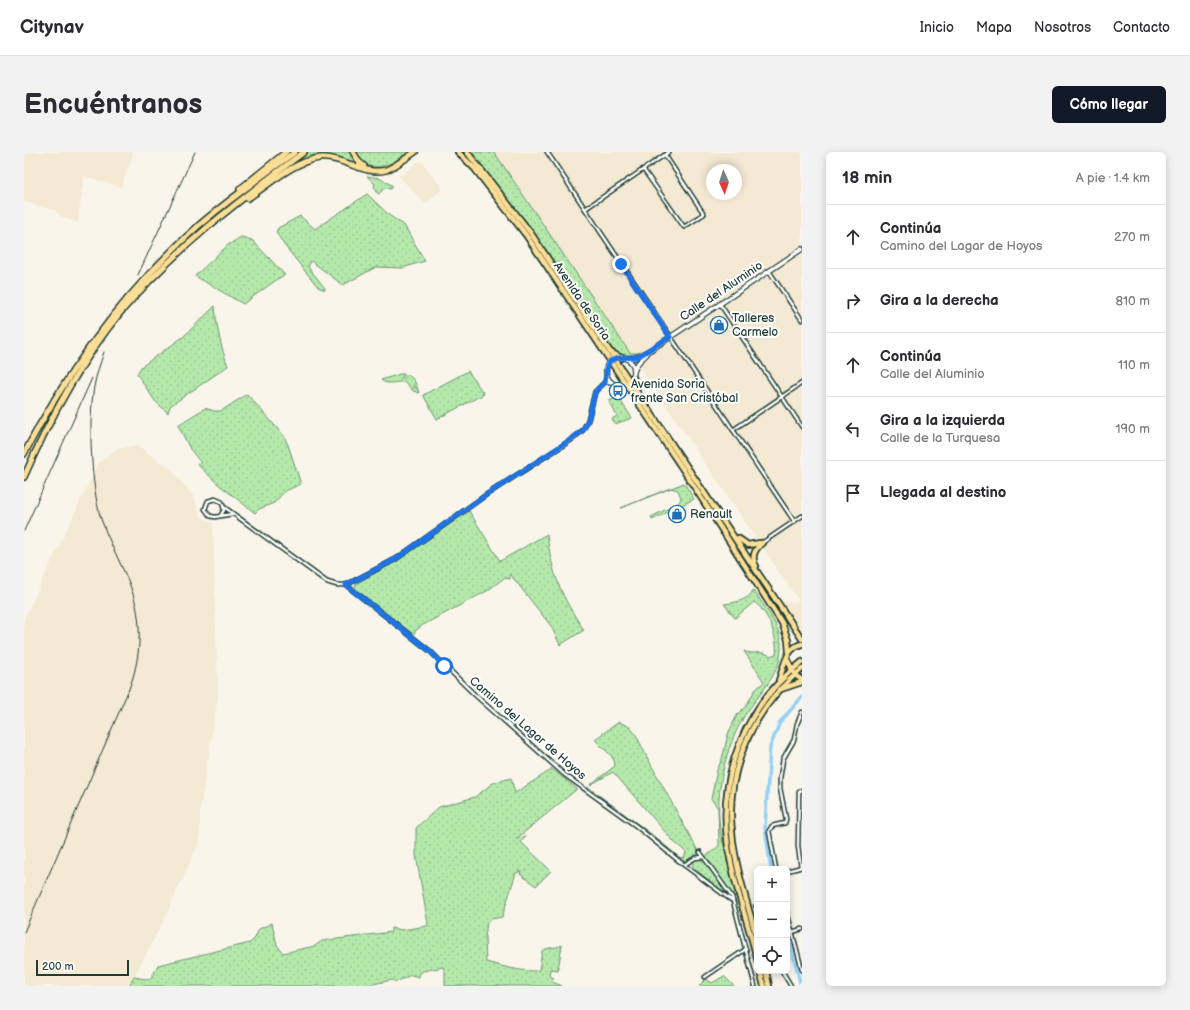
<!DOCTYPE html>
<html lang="es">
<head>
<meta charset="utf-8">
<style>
  body { margin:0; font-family:"Balsamiq Sans",sans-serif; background:#f2f2f3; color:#2b2b33 }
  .controls { position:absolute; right:12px; bottom:12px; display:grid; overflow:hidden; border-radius:6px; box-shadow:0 2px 10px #0003 }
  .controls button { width:36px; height:36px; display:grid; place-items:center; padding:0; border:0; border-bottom:1px solid #e1e1e2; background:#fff; color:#2b2b33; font:20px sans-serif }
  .compass { position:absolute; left:682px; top:12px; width:36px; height:36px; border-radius:50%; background:#fff; box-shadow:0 2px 10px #0003; rotate:177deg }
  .scale { position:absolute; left:12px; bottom:10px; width:93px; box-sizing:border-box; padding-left:4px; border:2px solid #1f3d34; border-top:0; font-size:11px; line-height:14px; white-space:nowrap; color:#1f3d34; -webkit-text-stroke:3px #fff; paint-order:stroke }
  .stop { position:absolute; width:12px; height:12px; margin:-9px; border:3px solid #1a73e8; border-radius:50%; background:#fff }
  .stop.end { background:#1a73e8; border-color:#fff; box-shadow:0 1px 4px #0008 }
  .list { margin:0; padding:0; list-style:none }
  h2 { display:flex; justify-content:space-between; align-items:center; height:52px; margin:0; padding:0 16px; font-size:17px }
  h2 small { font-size:13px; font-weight:400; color:#7c7c81 }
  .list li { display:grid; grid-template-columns:26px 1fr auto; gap:12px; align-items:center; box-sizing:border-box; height:64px; padding:0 16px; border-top:1px solid #e1e1e2 }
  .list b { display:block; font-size:15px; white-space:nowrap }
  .list p { margin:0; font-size:13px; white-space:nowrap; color:#7c7c81 }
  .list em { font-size:13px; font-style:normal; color:#7c7c81 }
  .icon { flex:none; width:22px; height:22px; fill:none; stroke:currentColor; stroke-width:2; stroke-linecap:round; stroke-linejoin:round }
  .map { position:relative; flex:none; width:778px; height:834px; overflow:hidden; border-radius:6px }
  header { display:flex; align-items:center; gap:24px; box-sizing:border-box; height:56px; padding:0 20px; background:#fff; border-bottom:1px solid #e1e1e2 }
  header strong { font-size:19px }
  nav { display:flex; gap:22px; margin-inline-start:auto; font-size:14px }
  .intro { display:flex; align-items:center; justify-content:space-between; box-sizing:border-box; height:96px; padding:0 24px }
  h1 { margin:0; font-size:28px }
  .button { padding:10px 18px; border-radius:6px; background:#111827; color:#fff; font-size:14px; font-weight:700 }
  main { display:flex; gap:24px; padding:0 24px }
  aside { flex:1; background:#fff; border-radius:6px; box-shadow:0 2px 10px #0003 }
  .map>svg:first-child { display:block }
  .built { fill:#f4e9d3; fill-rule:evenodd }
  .grass { fill:url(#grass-dots); stroke:#6a9370 }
  .forest { fill:url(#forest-firs); stroke:#6a9370 }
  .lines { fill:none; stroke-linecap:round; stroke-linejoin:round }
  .canal { stroke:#95d1f5; stroke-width:3.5 }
  .minor-tunnel { stroke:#ced0c6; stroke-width:2.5; stroke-dasharray:2.5 1; stroke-linecap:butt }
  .minor-casing { stroke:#1f3d34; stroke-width:5.5 }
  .tertiary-casing { stroke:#1f3d34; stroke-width:6 }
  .trunk-casing { stroke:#1f3d34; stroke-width:8 }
  .motorway-casing { stroke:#1f3d34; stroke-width:8 }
  .minor { stroke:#fff; stroke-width:2.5 }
  .tertiary { stroke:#fff; stroke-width:3.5 }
  .trunk { stroke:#fcde96; stroke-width:4.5 }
  .motorway { stroke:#fcde96; stroke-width:5 }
  .rail { stroke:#1f3d34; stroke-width:1 }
  .route { stroke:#1a73e8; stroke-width:5 }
  .labels { text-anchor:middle; stroke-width:4; stroke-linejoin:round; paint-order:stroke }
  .street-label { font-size:12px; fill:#1f3d34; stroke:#fff }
  .poi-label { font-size:12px; fill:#1f3d34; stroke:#fff; text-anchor:start }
</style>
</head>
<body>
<header>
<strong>Citynav</strong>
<nav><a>Inicio</a><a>Mapa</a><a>Nosotros</a><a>Contacto</a></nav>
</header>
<div class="intro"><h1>Encuéntranos</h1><a class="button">Cómo llegar</a></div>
<main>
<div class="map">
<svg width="778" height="834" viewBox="0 0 778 834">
  <defs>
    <pattern id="grass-dots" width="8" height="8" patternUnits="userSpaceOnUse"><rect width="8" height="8" fill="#b5e9ab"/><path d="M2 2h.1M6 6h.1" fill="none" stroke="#9bc994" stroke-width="1.8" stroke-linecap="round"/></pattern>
    <pattern id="forest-firs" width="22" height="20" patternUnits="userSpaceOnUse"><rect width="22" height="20" fill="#b5e9ab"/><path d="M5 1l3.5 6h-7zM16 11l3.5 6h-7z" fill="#9bc994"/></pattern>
  </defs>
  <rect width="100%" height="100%" fill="#faf5eb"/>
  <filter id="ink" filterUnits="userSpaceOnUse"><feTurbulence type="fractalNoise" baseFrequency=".025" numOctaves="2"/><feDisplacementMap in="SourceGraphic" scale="8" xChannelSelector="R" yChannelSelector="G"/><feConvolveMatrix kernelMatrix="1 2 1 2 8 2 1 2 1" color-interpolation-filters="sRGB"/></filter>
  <g filter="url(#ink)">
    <g class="built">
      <polygon points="0,0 110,0 97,35 60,24 54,71 37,65 30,58 0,50"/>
      <path d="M470,0H778V446L774,448ZM688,18H712V42H688Z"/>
      <polygon points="395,9 399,11 419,37 401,52 374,23 378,23"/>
      <polygon points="113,293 147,317 170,345 177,365 189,371 194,544 176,658 176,688 141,766 105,834 0,834 0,467 75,310 92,297"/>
      <polygon points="778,447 778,480 757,453 756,449 770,451"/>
    </g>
    <g class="grass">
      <polygon points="286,0 326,0 335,14 316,6 305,4 260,19"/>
      <path d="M330,0H385C365,13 347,26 330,0Z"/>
      <path d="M447,0H470L606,201H614C604,206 594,203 586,195L504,72Z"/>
      <polygon points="343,42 366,64 380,73 401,109 378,116 352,115 319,133 287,109 284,115 301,136 301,138 294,135 260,93 252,80 254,76 276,64 291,77"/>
      <polygon points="217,85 228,88 261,123 255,126 219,152 171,124 204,93"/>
      <path d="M191,154C192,173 197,196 204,214L146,254L144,261L131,249L113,222L117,215L159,185Z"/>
      <polygon points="444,219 460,242 413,267 399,243"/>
      <polygon points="223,242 260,284 264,293 277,332 261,339 250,351 235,357 231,361 194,332 173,312 177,311 166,297 154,273 181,256 190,259 197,259"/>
      <polygon points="594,245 608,266 591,272 588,267 593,264 585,249"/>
      <polygon points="660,331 670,347 628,368 627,365 655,351 657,346 654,338 646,336 597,356"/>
      <path d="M445,359L476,409L523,382C528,423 537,444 560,478L536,493L527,474L486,422V427L480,426L463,439L399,473L391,479L390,483L331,437L332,432L373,409Z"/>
      <path d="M729,438C740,454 755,471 757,491C759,521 736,540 721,563C701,596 691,639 696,677C697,686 701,695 703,704C706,717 708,732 714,745L708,744L681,705L695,694L694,656L687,647L693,618L698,607L704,582L713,563L722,554L731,538L740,530L720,499C729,504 737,497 746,504L752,502C754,486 744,459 730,450L711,466L700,452C710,451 726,448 729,438Z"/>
      <path d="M595,570L606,575L612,583L624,607L674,699L673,703L660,710L564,635L626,681L655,705L660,706L662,700L650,690L589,620L566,633L591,614C591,602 577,597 571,587Z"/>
      <path d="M527,616L553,637L492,687L502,684L497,690L527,719L512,734L496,722L497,719L492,721L478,765L467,767L463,770L461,785L462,810C473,813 505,822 515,818L518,799C525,794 531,797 538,793L534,818L526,817L525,824L530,826L526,829L538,834H421V820L419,815L399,819L396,821L395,825L387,823L372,830L368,828L340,834H105L110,825L122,827L127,826L134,813L226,791L231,786L235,777L248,771L253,793L259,801L291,794L298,789L367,780V776L378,778L403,774L404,772L392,703V676L415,655L451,645L469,631L487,626L491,641L527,618Z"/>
      <polygon points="677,706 705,742 703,744 668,714 671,708"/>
      <polygon points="700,824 710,834 675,834 682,827 688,831"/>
    </g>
    <g class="forest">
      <polygon points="343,24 355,26 369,34 367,37 360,36 355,42 352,40 353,38 350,35 351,32"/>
      <path d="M376,222C388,221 392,230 395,241L389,239L381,230C373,229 363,234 357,228Z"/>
    </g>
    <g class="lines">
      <g class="canal">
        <polyline points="747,717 741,675 746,595 756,570 778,545"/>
        <polyline points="763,780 777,834"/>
      </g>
      <polyline class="minor-tunnel" points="708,749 732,754"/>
      <defs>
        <g id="minor">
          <polyline points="523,0 770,369"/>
          <polyline points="619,17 660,75 680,62 641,3"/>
          <polyline points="561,57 645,0"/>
          <polyline points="745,119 778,168"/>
          <polyline points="696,152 778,275"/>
          <polyline points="581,230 587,230"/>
          <polyline points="709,278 778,231"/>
          <polyline points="200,355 303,430 313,433 322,433 372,407 462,343 549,287 559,278 564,268 571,240 581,230 583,223"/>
          <polyline points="197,363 200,358 198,350 191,347 184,349 181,357 186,364 191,365 208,362"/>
          <polyline points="738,391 778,364"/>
          <polyline points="322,433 406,499 451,543 541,623 612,674 660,713 707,748"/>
          <polyline points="676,700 708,745 731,834"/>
          <polyline points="660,713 671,706 679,705"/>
          <polyline points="777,715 774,694 775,640 778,638"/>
          <polyline points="752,717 745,679 748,674 761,671 762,667 756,636 756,626 759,607 770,588 773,572 778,560"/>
          <polyline points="763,719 778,715"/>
          <polyline points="732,754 733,755"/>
          <polyline points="763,760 778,818"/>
          <polyline points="768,780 778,777"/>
          <polyline points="758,819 767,834"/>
          <polyline points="681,825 722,797"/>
        </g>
        <g id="tertiary">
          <circle cx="596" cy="219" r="14"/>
          <polyline points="602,206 611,206 630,196 778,97"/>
          <polyline points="610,219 614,211 623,202"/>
        </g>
        <g id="trunk">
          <polyline points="434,0 451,17 502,83 660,319 758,471 764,488 765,500"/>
          <polyline points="443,0 506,80 778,487"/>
          <polyline points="586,200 598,206"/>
          <polyline points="609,225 613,235"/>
          <polyline points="714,386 724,393 736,391"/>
          <path d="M732,414C727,405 730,398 738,391"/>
          <polyline points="763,507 771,523 778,528"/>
          <path d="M755,528C760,515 762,495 778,492"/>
          <polyline points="757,537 778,530"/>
          <path d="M733,787C724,752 711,716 708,680C701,618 729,556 778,517"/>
          <path d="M733,807C724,770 710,733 704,695C693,624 721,553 778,510"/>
          <polyline points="736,819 740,834"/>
          <polyline points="742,819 745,834"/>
        </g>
        <g id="motorway">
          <polyline points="329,0 335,10 340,14"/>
          <polyline points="216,37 262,0"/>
          <path d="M224,46C246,32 270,9 296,6C319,4 340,24 362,18C372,14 382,6 391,0"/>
          <path d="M0,302C44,217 101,140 173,75C204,48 238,24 271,0"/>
          <path d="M0,325C25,268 56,210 96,161C149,99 215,48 280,0"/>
        </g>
      </defs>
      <use href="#minor" class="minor-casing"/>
      <use href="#tertiary" class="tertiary-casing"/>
      <use href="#trunk" class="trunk-casing"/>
      <use href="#motorway" class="motorway-casing"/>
      <use href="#minor" class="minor"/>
      <use href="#tertiary" class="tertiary"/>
      <use href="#trunk" class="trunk"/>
      <use href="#motorway" class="motorway"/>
      <g class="rail">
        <polyline points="114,123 171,0"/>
        <polyline points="0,379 68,226"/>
        <path d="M0,780L105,537C119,500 119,462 103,426C94,406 84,387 77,367C67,335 64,269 70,235C72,223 76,212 80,200"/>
      </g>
    </g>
  </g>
  <g class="lines" filter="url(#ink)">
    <polyline class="route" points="420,514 406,499 322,433 372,407 462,343 549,286 559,278 564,268 571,240 581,230 583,215 586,209 594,206 613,205 646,185 597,112"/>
  </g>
  <defs>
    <symbol id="shop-ring" viewBox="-11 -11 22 22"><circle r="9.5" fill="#fff" stroke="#1f6fb2" stroke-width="1.5"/><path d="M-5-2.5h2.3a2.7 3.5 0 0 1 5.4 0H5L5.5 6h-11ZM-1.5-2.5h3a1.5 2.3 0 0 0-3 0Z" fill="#1f6fb2"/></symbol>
    <symbol id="bus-ring" viewBox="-11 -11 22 22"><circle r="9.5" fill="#fff" stroke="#1f6fb2" stroke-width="1.5"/><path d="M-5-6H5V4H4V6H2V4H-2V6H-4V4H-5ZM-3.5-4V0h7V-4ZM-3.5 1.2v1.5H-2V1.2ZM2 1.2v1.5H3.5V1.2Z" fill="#1f6fb2"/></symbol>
  </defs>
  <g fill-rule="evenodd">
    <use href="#shop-ring" x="685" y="163" width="20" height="20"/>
    <use href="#bus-ring" x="584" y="229" width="20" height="20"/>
    <use href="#shop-ring" x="643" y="352" width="20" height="20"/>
  </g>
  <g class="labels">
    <g class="street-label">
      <text transform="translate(697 139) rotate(-34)" y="4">Calle del Aluminio</text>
      <text transform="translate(558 149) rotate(56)" y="4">Avenida de Soria</text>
      <text transform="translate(504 576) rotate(41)" y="4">Camino del Lagar de Hoyos</text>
    </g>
    <g class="poi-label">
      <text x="708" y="170">Talleres<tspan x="708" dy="14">Carmelo</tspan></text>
      <text x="607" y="236">Avenida Soria<tspan x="607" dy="14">frente San Cristóbal</tspan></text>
      <text x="666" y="366">Renault</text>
    </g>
  </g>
</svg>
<div class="controls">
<button>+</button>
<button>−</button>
<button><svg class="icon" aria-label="locate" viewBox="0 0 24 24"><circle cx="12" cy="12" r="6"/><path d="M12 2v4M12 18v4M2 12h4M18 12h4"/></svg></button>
</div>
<svg class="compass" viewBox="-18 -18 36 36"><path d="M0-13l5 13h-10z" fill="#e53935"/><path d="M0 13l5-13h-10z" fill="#7c7c81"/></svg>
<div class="scale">200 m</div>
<div class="stop" style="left:420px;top:514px"></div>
<div class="stop end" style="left:597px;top:112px"></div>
</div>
<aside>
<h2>18 min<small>A pie · 1.4 km</small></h2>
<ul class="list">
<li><svg class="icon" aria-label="ahead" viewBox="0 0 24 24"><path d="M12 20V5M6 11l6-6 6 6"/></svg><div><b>Continúa</b><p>Camino del Lagar de Hoyos</p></div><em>270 m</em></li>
<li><svg class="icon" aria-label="right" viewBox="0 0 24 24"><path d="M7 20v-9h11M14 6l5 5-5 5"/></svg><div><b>Gira a la derecha</b></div><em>810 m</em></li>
<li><svg class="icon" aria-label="ahead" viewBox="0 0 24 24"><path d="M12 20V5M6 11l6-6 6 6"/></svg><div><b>Continúa</b><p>Calle del Aluminio</p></div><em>110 m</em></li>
<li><svg class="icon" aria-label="left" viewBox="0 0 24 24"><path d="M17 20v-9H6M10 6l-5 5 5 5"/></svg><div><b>Gira a la izquierda</b><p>Calle de la Turquesa</p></div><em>190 m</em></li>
<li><svg class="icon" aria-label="arrive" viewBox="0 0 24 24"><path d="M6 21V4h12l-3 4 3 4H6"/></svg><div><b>Llegada al destino</b></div></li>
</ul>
</aside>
</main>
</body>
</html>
